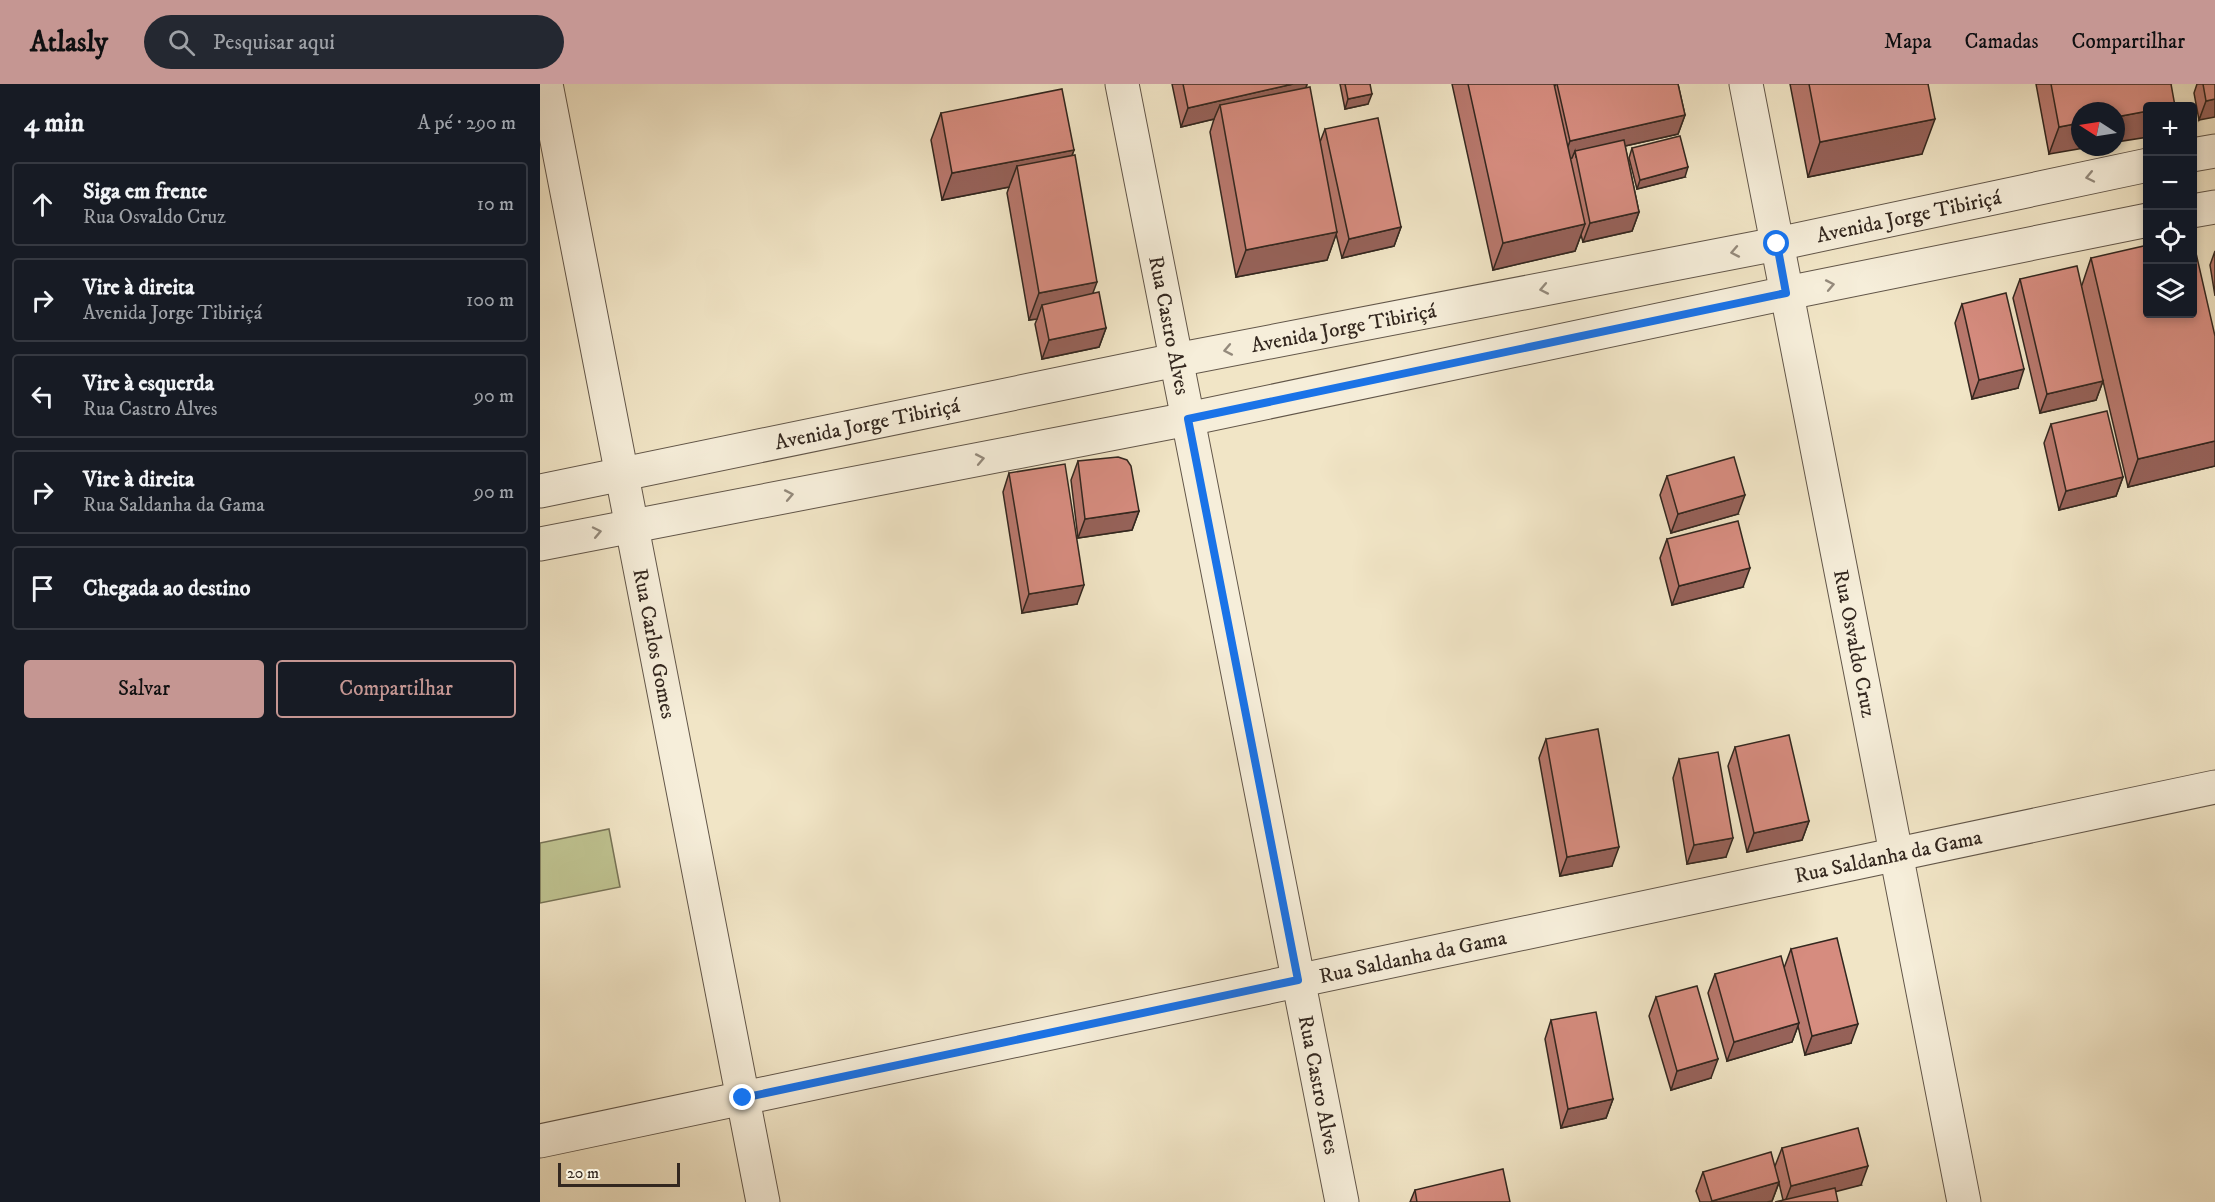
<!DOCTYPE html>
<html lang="pt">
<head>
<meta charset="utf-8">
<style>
  body { margin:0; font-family:"IM FELL DW Pica",serif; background:#242831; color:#f1f3f6 }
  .controls { position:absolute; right:18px; top:18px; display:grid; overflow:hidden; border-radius:6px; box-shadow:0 3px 9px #0003 }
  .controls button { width:54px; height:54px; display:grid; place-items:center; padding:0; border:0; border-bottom:2px solid #363941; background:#171b24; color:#f1f3f6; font:30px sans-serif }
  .compass { position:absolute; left:1531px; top:18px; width:54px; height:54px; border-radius:50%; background:#171b24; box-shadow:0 3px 9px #0003; rotate:282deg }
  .scale { position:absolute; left:18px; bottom:15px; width:122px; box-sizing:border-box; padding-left:6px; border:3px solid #33271f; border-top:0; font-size:16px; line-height:21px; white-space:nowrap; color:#33271f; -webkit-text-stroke:4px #f6eeda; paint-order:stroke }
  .stop { position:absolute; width:18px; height:18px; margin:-14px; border:4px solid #1a73e8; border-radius:50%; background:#fff }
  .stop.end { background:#1a73e8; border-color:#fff; box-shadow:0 2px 6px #0008 }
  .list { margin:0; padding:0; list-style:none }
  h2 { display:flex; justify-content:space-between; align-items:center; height:78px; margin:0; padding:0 24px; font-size:26px }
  h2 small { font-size:20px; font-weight:400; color:#9ea1a6 }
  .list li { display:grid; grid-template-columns:39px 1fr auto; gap:18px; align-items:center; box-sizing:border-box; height:84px; margin:0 12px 12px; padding:0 12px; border:2px solid #363941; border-radius:6px }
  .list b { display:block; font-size:22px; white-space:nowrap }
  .list p { margin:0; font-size:20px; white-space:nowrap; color:#9ea1a6 }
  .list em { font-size:20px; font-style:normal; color:#9ea1a6 }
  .actions { display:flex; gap:12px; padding:18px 24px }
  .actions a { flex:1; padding:14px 0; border:2px solid #c59692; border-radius:6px; text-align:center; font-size:21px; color:#c59692 }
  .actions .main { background:#c59692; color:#111 }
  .icon { flex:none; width:33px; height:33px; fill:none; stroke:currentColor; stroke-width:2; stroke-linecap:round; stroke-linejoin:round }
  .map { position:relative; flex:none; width:1675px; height:1118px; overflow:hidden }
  header { display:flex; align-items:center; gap:36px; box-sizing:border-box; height:84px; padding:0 30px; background:#c59692; color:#111 }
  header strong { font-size:28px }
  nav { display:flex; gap:33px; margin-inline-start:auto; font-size:21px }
  .search { width:420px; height:54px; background:#242831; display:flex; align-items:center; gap:15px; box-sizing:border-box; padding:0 21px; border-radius:33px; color:#9ea1a6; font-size:22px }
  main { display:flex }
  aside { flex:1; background:#171b24 }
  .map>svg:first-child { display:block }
  .green { fill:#bfc391; stroke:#797558; stroke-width:1.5 }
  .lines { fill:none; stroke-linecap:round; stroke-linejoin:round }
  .minor-casing { stroke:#625649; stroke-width:35 }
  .tertiary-casing { stroke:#625649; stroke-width:35 }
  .minor { stroke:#f6eeda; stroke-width:33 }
  .tertiary { stroke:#f6eeda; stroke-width:33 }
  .wall { fill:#b8786d; stroke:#33271f; stroke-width:1.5 }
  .shaded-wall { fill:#966259; stroke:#33271f; stroke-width:1.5 }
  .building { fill:#d68c7f; stroke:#33271f; stroke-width:1.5 }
  .oneway { stroke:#948a7c }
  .route { stroke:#1a73e8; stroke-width:8 }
  .labels { text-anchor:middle; stroke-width:5; stroke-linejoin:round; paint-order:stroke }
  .street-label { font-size:21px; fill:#33271f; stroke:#f6eeda }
</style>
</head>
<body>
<header>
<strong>Atlasly</strong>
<div class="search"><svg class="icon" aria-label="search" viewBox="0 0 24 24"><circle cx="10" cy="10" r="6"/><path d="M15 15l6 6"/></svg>Pesquisar aqui</div>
<nav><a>Mapa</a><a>Camadas</a><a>Compartilhar</a></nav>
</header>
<main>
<aside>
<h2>4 min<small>A pé · 290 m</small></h2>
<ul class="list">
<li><svg class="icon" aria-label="ahead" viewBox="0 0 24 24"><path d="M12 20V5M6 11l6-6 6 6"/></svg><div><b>Siga em frente</b><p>Rua Osvaldo Cruz</p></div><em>10 m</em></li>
<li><svg class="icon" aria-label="right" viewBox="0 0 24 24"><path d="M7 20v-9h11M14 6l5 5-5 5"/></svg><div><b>Vire à direita</b><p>Avenida Jorge Tibiriçá</p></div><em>100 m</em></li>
<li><svg class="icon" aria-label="left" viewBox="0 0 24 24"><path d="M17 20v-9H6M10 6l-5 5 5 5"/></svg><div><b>Vire à esquerda</b><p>Rua Castro Alves</p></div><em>90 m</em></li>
<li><svg class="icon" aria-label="right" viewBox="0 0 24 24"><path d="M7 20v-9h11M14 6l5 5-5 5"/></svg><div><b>Vire à direita</b><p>Rua Saldanha da Gama</p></div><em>90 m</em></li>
<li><svg class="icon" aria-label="arrive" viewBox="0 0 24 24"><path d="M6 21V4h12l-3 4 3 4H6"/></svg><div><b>Chegada ao destino</b></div></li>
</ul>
<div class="actions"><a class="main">Salvar</a><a>Compartilhar</a></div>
</aside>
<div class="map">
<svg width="1675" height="1118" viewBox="0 0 1675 1118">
  <rect width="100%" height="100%" fill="#f1e5c6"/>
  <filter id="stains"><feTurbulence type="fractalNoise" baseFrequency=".00333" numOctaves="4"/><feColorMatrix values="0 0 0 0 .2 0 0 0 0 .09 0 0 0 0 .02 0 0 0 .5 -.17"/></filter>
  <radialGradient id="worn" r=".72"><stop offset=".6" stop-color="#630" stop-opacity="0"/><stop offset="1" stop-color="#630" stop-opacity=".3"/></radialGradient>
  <polygon class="green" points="69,745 80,803 0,819 0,759"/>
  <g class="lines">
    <defs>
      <g id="minor">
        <path id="s1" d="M6,0L223,1118"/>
        <path id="s2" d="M582,0L802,1118"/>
        <path id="s3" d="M1206,0L1424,1118"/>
        <path id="s4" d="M0,1057L1675,703"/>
      </g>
      <g id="tertiary">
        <polyline points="1652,71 1675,67"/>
        <polyline points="1652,127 1675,123"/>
        <path id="s5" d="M0,407L636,276L1237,160L1608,81"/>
        <polyline points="0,460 648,335 1247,209 1608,136"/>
      </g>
    </defs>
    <use href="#minor" class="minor-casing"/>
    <use href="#tertiary" class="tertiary-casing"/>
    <use href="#minor" class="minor"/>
    <use href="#tertiary" class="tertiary"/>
  </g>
  <g class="wall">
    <polygon points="632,0 767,0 766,4 780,58 785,45 861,143 854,162 802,174 796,150 787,176 696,193 670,48 674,35 641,43"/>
    <polygon points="800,0 830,0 828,20 805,25"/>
    <polygon points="912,0 1014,0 1014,3 1016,0 1138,0 1145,31 1138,50 1085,62 1099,128 1092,147 1043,158 1041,151 1035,167 953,186"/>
    <polygon points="1250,0 1388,0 1382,70 1268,93"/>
    <polygon points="1496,0 1631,0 1509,70"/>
    <polygon points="1657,0 1675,0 1659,36 1654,9"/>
    <polygon points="401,29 534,66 532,71 553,209 566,244 559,263 502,275 495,240 497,235 489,236 467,109 469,103 402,116 391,56"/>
    <polygon points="1092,64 1145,93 1097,105 1089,74"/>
    <polygon points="1675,167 1675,212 1670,181"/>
    <polygon points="1551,174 1675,252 1675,382 1588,403 1563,297 1556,316 1500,329 1473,214 1480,195 1542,201"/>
    <polygon points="1422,220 1478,304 1432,315 1415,239"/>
    <polygon points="1511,340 1583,393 1576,412 1519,426 1504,359"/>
    <polygon points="538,377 599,427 592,446 538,454 531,396"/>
    <polygon points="469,389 537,520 482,529 463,408"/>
    <polygon points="1127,392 1198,430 1131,449 1120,411"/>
    <polygon points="1127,455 1203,503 1132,521 1120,474"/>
    <polygon points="1006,655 1072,782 1020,792 999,674"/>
    <polygon points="1195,663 1269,737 1262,756 1207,768 1188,682"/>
    <polygon points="1139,675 1186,773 1147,780 1133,694"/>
    <polygon points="1251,865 1311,959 1265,971 1258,942 1252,958 1187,977 1168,909 1175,890 1244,884"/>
    <polygon points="1116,913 1171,994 1131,1006 1109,932"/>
    <polygon points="1011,936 1073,1015 1066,1034 1021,1044 1005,955"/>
    <polygon points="1242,1064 1321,1101 1243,1116 1239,1099 1232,1117 1227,1118 1160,1118 1156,1107 1163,1088 1235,1082"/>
    <polygon points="875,1106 970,1118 870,1118"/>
  </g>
  <g class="shaded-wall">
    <polygon points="753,0 767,0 762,16 680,21 674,35 641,43 648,24"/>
    <polygon points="832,10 828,20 805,25 808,15"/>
    <polygon points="1675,15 1675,33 1659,36 1666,17"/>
    <polygon points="1608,27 1608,53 1576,58 1576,33"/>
    <polygon points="1145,31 1138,50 1036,73 1035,67 1032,74 1023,76 1030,57"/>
    <polygon points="1395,35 1382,70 1268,93 1280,58"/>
    <polygon points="1540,39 1540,63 1550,63 1509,70 1519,43"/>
    <polygon points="534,66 524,93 477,82 469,103 402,116 412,89"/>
    <polygon points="1148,83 1145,93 1097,105 1100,96"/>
    <polygon points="1099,128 1092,147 1043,158 1050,139"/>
    <polygon points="1045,140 1035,167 953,186 963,159"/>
    <polygon points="861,143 854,162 802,174 809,155"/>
    <polygon points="797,148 787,176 696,193 706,166"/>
    <polygon points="557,198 547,225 502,221 497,235 489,236 499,209"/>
    <polygon points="566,244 559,263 502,275 509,256"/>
    <polygon points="1484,285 1478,304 1432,315 1439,296"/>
    <polygon points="1563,297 1556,316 1500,329 1507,310"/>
    <polygon points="1675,357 1675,382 1588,403 1598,375"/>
    <polygon points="1583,393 1576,412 1519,426 1526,407"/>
    <polygon points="1205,411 1198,430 1131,449 1138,430"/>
    <polygon points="599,427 592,446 538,454 545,435"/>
    <polygon points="1210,484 1203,503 1132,521 1139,502"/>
    <polygon points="544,501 537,520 482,529 489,510"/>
    <polygon points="1269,737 1262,756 1207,768 1214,749"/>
    <polygon points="1193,754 1186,773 1147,780 1154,761"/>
    <polygon points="1079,763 1072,782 1020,792 1027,773"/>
    <polygon points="1259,939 1252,958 1187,977 1194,958"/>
    <polygon points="1318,940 1311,959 1265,971 1272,952"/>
    <polygon points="1178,975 1171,994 1131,1006 1137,987"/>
    <polygon points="1073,1015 1066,1034 1021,1044 1028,1025"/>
    <polygon points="1328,1082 1321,1101 1256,1118 1245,1118 1251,1102"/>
    <polygon points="1239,1098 1232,1117 1227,1118 1171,1118 1172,1117"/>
  </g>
  <g class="building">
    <polygon points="643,0 753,0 648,24"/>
    <polygon points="805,0 830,0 832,10 808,15"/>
    <polygon points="928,0 1014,0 1045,140 963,159"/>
    <polygon points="1017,0 1138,0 1145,31 1030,57"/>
    <polygon points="1269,0 1388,0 1395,35 1280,58"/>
    <polygon points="1511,0 1631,0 1635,22 1608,22 1608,27 1576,33 1576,27 1540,27 1540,39 1519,43"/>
    <polygon points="1663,0 1675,0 1675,15 1666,17"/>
    <polygon points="770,3 797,148 706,166 680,21"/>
    <polygon points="522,5 534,66 412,89 401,29"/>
    <polygon points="838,34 861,143 809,155 785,45"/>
    <polygon points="1140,52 1148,83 1100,96 1092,64"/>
    <polygon points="1084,56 1099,128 1050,139 1035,67"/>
    <polygon points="535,71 557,198 499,209 477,82"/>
    <polygon points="1653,156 1675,252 1675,357 1598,375 1551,174 1608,161 1608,230 1653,230"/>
    <polygon points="1537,182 1563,297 1507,310 1480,195"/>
    <polygon points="559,208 566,244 509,256 502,221"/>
    <polygon points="1466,209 1484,285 1439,296 1422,220"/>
    <polygon points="1567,327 1583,393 1526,407 1511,340"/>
    <polygon points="578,373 587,376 591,382 599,427 545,435 538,377"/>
    <polygon points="1194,373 1205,411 1138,430 1127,392"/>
    <polygon points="525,380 544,501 489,510 469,389"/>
    <polygon points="1198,437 1210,484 1139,502 1127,455"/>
    <polygon points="1058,645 1079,763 1027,773 1006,655"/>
    <polygon points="1249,651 1269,737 1214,749 1195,663"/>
    <polygon points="1178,668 1193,754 1154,761 1139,675"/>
    <polygon points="1297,854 1318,940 1272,952 1251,865"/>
    <polygon points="1241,872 1259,939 1194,958 1175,890"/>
    <polygon points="1157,902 1178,975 1137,987 1116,913"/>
    <polygon points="1056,928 1073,1015 1028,1025 1011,936"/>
    <polygon points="1318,1044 1328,1082 1251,1102 1242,1064"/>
    <polygon points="1231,1068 1239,1098 1172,1117 1163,1088"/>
    <polygon points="963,1085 970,1118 877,1118 875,1106"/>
    <polygon points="1295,1104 1298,1118 1235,1118"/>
  </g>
  <defs><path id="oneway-chevron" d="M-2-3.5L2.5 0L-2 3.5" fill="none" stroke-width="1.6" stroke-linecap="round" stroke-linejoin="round" transform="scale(1.5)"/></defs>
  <g class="oneway">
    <use href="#oneway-chevron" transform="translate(1550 93) rotate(168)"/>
    <use href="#oneway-chevron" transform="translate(1195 168) rotate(169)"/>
    <use href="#oneway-chevron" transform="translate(1290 201) rotate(-11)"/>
    <use href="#oneway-chevron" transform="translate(1004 205) rotate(169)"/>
    <use href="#oneway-chevron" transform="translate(688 266) rotate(169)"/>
    <use href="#oneway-chevron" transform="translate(440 375) rotate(-11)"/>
    <use href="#oneway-chevron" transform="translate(249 411) rotate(-11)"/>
    <use href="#oneway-chevron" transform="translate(57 448) rotate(-12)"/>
  </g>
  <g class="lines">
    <polyline class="route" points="203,1014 758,896 648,335 1246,209 1237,160"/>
  </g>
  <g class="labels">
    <g class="street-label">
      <text dy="7" stroke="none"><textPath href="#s5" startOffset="1396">Avenida Jorge Tibiriçá</textPath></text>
      <text dy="7" stroke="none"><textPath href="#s2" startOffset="246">Rua Castro Alves</textPath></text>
      <text dy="7" stroke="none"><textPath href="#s5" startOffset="820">Avenida Jorge Tibiriçá</textPath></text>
      <text dy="7" stroke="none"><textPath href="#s5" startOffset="334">Avenida Jorge Tibiriçá</textPath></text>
      <text dy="7" stroke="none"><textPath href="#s1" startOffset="570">Rua Carlos Gomes</textPath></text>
      <text dy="7" stroke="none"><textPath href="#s3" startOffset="570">Rua Osvaldo Cruz</textPath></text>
      <text dy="7" stroke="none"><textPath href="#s4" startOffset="1378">Rua Saldanha da Gama</textPath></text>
      <text dy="7" stroke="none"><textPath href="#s4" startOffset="892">Rua Saldanha da Gama</textPath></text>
      <text dy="7" stroke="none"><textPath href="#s2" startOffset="1020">Rua Castro Alves</textPath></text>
    </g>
  </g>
  <rect width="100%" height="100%" filter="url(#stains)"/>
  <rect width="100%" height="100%" fill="url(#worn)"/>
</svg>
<div class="controls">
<button>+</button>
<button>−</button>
<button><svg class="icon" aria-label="locate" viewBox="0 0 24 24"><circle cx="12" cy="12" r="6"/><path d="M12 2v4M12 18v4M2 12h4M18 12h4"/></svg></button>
<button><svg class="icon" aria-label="layers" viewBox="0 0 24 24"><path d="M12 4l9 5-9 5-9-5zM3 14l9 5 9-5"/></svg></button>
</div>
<svg class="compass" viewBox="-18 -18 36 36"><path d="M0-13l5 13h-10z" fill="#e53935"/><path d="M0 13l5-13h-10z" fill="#9ea1a6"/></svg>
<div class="scale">20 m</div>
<div class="stop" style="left:1237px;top:160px"></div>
<div class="stop end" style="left:203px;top:1014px"></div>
</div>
</main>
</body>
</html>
